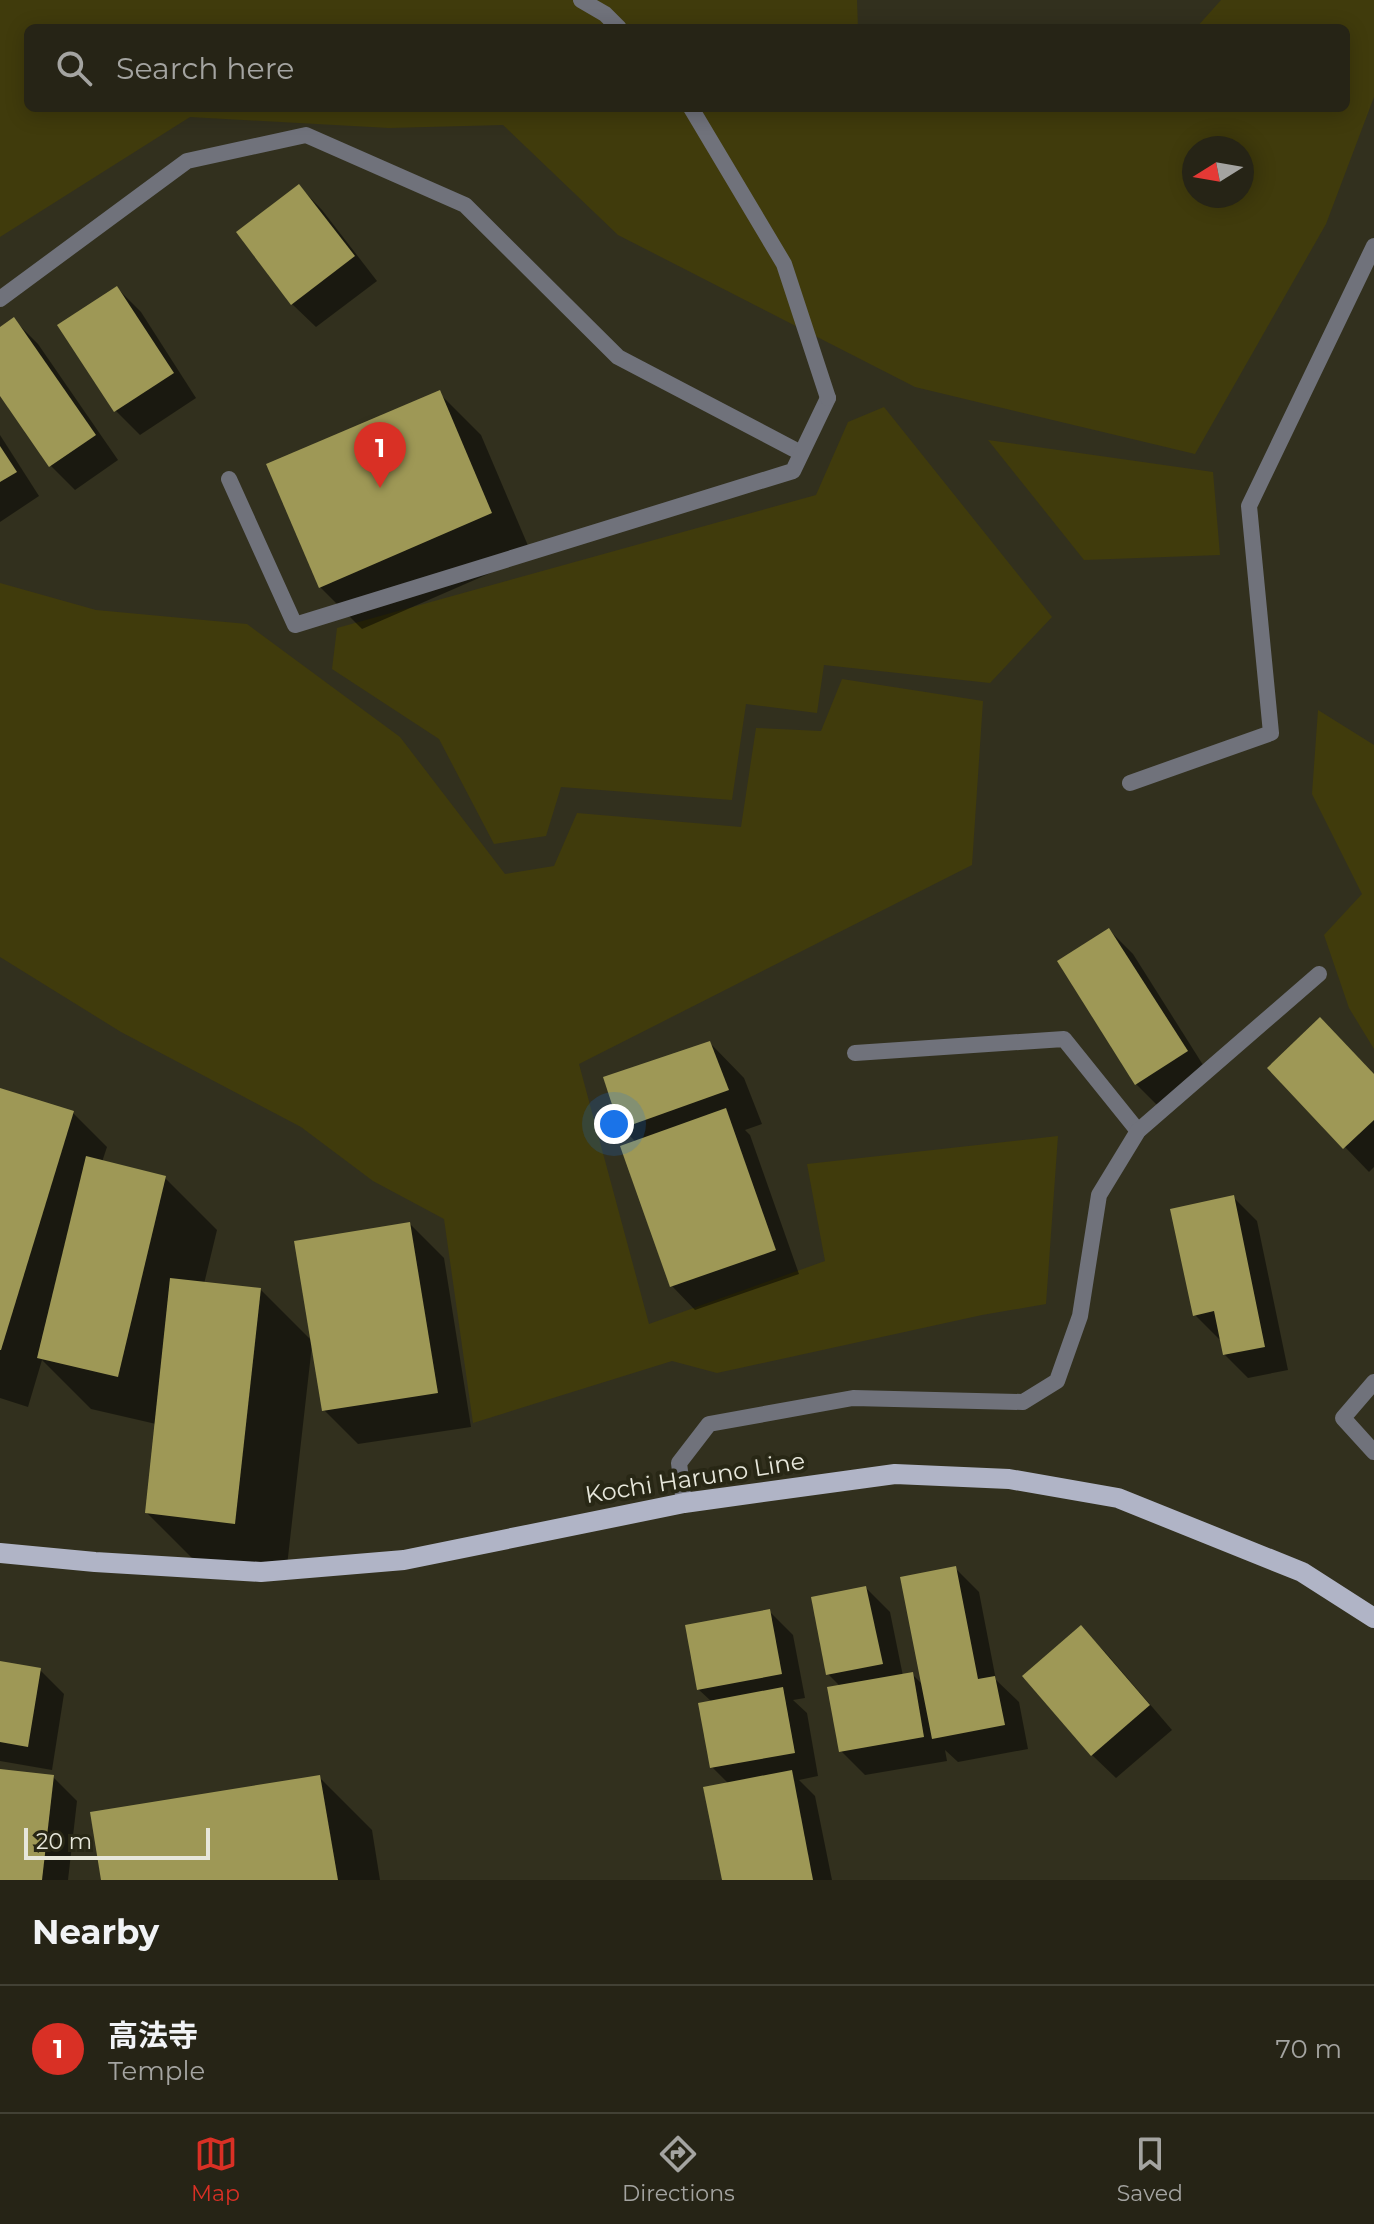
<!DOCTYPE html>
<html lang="en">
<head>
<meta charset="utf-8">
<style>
  body { margin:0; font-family:Montserrat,"Noto Sans JP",sans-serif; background:#2e2c1f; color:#f1f3f6 }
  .compass { position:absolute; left:1182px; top:136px; width:72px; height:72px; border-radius:50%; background:#262416; box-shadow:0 4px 20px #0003; rotate:259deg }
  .scale { position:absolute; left:24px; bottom:20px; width:186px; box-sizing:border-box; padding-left:8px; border:4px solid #e7e7db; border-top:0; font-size:22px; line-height:28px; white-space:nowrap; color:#e7e7db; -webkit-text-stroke:6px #282715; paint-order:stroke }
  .you { position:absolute; left:614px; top:1124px; width:28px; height:28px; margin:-20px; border:6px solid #fff; border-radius:50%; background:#1a73e8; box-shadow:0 0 0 12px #1a73e833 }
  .badge { display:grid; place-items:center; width:52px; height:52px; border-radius:50%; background:#d93025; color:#fff; font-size:26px; font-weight:700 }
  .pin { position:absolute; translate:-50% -66px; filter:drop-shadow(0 2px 4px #0008) }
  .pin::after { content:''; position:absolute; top:42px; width:28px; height:24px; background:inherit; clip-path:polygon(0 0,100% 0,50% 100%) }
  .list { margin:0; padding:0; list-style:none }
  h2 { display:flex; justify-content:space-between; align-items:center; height:104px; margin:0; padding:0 32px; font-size:34px }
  h2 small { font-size:26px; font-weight:400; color:#a4a4a1 }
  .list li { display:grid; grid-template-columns:52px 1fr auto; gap:24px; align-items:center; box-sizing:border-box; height:128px; padding:0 32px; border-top:2px solid #424135 }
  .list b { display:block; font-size:30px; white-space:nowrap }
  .list p { margin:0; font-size:26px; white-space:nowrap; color:#a4a4a1 }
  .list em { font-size:26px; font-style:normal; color:#a4a4a1 }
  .icon { flex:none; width:44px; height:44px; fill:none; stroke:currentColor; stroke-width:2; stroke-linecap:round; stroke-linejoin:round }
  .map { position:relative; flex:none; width:1374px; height:1880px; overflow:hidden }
  .search { position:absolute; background:#262416; box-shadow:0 4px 20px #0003; left:24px; right:24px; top:24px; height:88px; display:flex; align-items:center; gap:20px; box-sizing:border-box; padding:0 28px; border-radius:12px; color:#a4a4a1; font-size:30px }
  .sheet { height:232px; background:#262416 }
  nav { display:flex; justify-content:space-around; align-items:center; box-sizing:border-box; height:112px; border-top:2px solid #424135; background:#262416; font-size:22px; color:#a4a4a1 }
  nav a { display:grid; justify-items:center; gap:4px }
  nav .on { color:#d93025 }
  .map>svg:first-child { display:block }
  .green { fill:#403b0c; fill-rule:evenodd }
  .shadow { fill:#0007 }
  .building { fill:#9e9856 }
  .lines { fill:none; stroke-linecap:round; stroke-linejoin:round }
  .lane { stroke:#70727b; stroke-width:16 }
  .street { stroke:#70727b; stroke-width:16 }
  .primary { stroke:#b0b4c6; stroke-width:20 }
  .labels { text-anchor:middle; stroke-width:8; stroke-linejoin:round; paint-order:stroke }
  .street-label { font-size:24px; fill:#e7e7db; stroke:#282715 }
</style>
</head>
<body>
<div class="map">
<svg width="1374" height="1880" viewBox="0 0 1374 1880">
  <rect width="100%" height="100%" fill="#32301e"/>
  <g class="green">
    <path d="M0,0H857L858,28H28V108H1346V28H1196L1221,0H1374V97L1326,224L1195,454L915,387L618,235L503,125L389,128L190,117L0,237ZM1194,148H1242V196H1194Z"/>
    <polygon points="884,407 1052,617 990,683 824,665 817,713 746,704 732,800 561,787 546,836 494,844 439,739 332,669 337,628 816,495 848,422"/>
    <polygon points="988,440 1213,472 1220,555 1084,560"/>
    <polygon points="0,583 96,610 247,624 400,737 505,874 554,866 577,813 741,827 756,728 821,731 842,679 983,701 972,865 579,1064 649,1324 825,1261 807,1164 1058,1136 1046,1304 982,1315 717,1373 672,1361 473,1423 444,1219 373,1181 301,1127 121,1032 0,957"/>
    <polygon points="1318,710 1374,745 1374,1049 1349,1008 1324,935 1362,894 1312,794"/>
  </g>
  <g class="shadow">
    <polygon points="299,186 322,210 377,281 316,327 292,304"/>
    <polygon points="117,288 141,312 196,398 140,435 116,411 60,325"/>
    <polygon points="14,320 38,344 118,460 75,490 51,466 0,392 0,329"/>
    <polygon points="439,393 481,435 532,555 362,629 320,587"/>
    <polygon points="0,435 39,496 0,522"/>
    <polygon points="1109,930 1133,954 1210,1076 1160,1108 1136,1084"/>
    <polygon points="710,1043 744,1078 762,1124 745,1130 750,1135 799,1274 695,1310 672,1286 636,1142 622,1128"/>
    <polygon points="1269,1068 1374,1075 1374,1167 1369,1172"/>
    <polygon points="0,1090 73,1113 107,1147 102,1162 165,1178 217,1230 204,1284 260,1289 313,1342 410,1224 444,1258 471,1427 358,1444 324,1410 312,1345 286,1575 199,1565 147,1513 156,1424 91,1409 42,1360 28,1407 0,1398"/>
    <polygon points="1233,1197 1257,1221 1288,1370 1248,1378 1224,1354 1221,1338 1219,1339 1195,1315"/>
    <polygon points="955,1568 979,1592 996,1680 1019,1702 1028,1749 958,1762 945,1750 947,1761 865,1775 841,1751 841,1687 828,1674 866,1588 890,1612 903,1676 912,1674 924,1686"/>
    <polygon points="769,1611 793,1635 805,1698 793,1700 807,1713 818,1776 799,1780 815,1796 832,1880 724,1880 729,1784 712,1767 712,1702 698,1689"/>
    <polygon points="1081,1628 1105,1652 1172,1730 1116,1778 1092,1755"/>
    <polygon points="0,1663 40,1670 64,1694 52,1770 0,1761"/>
    <polygon points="0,1771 53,1777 77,1801 68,1880 0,1880"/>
    <polygon points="320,1778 372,1830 380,1880 103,1880"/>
  </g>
  <g class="building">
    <polygon points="299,184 355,256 291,305 236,232"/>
    <polygon points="117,286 174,373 114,412 57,325"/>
    <polygon points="14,317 96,435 49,467 0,396 0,327"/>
    <polygon points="440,390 492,513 319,588 266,464"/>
    <polygon points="0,446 17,472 0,482"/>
    <polygon points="1109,928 1188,1051 1135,1085 1057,961"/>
    <polygon points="1320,1017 1374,1074 1374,1120 1343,1149 1267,1068"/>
    <polygon points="710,1041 729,1090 620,1129 603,1077"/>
    <polygon points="0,1088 74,1111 1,1350 0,1350"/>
    <polygon points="726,1108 776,1250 670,1287 620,1146"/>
    <polygon points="86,1156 166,1176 118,1377 37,1358"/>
    <polygon points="1234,1195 1265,1347 1223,1355 1214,1311 1193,1316 1170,1209"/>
    <polygon points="410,1222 438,1393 322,1411 294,1241"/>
    <polygon points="170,1278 261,1288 235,1524 145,1513"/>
    <polygon points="956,1566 978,1679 995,1676 1005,1725 932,1739 900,1577"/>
    <polygon points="866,1586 883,1664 826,1675 811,1597"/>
    <polygon points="770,1609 782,1674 697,1690 685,1625"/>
    <polygon points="1081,1625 1150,1705 1091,1756 1022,1676"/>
    <polygon points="0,1661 41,1668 28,1747 0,1742"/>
    <polygon points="913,1672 924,1737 839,1752 827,1687"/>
    <polygon points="783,1687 795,1753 710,1768 698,1703"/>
    <polygon points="0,1769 54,1775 42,1880 0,1880"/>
    <polygon points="792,1770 813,1880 722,1880 703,1787"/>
    <polygon points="320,1775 338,1880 101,1880 90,1812"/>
  </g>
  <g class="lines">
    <g class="lane">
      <polyline points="0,299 187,161 306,135 465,205 618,357 801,453"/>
      <polyline points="229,479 295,625 793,471 828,398"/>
      <polyline points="1130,783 1271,733 1249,506 1374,246"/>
      <polyline points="855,1053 1064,1039 1138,1131"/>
      <polyline points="1374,1382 1343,1418 1374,1452"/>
    </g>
    <g class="street">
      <polyline points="581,0 605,14 619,28"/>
      <polyline points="691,108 784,264 828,398"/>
      <polyline points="684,1503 679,1463 709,1424 853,1398 1023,1402 1057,1381 1080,1316 1099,1195 1138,1131 1319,974"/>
    </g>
    <polyline class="primary" points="0,1553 95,1562 261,1572 404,1560 684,1503 895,1474 1009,1479 1118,1498 1302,1572 1374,1618"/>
  </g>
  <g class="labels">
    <g class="street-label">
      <text transform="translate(695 1478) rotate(-9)" y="8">Kochi Haruno Line</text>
    </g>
  </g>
</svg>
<svg class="compass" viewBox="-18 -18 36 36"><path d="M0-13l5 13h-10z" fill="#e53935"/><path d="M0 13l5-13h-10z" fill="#a4a4a1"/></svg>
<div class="scale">20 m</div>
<div class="you"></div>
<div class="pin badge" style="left:380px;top:488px">1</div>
<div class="search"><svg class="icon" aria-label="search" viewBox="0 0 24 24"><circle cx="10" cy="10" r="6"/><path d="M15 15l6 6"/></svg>Search here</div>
</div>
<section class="sheet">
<h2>Nearby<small></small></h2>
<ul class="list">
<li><span class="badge">1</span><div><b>高法寺</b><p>Temple</p></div><em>70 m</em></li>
</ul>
</section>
<nav>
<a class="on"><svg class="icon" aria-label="map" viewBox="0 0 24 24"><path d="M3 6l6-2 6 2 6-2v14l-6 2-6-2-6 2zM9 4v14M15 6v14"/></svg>Map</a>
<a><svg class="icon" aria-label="directions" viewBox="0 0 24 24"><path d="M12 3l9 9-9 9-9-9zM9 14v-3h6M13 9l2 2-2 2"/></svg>Directions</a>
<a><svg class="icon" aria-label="saved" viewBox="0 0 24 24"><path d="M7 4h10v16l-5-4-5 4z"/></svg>Saved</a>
</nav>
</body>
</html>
